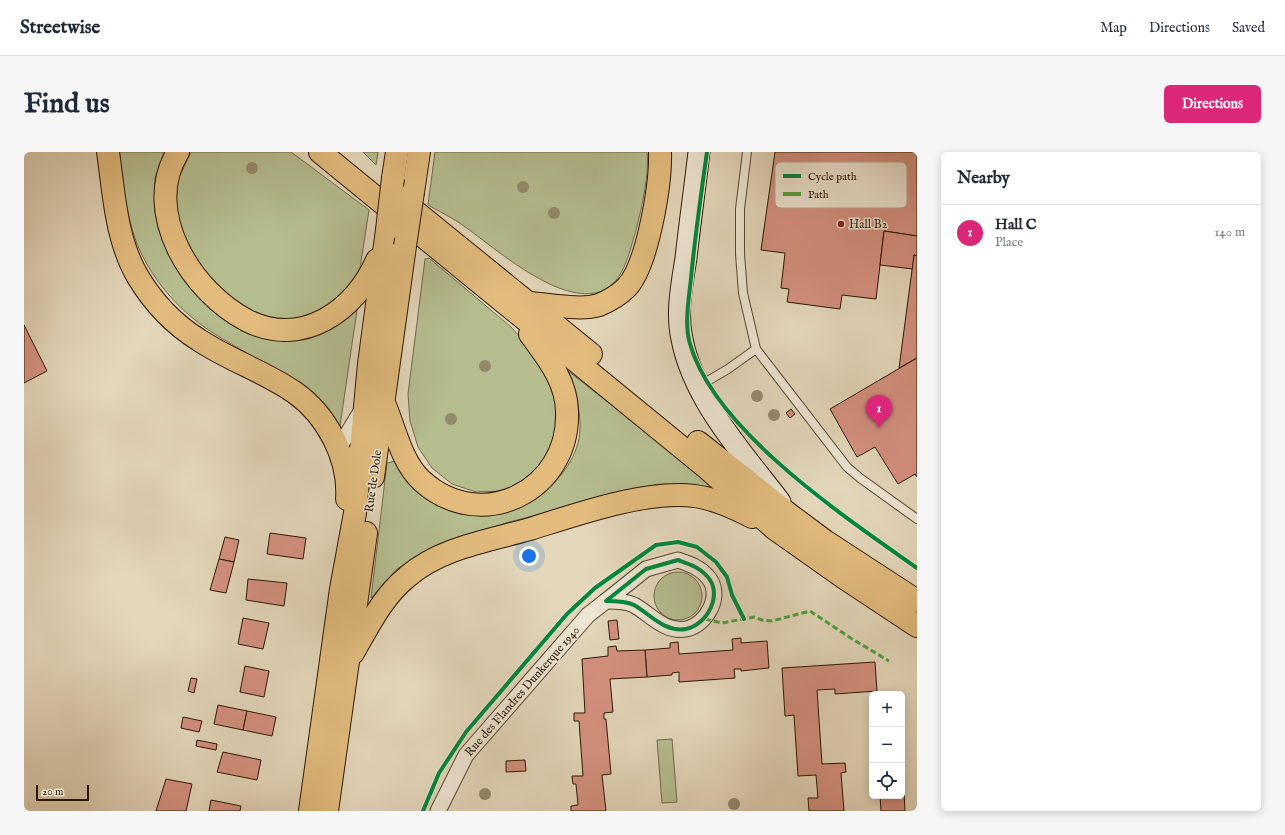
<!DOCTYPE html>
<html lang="en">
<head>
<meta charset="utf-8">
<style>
  body { margin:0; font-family:"IM FELL English",serif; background:#f6f6f7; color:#1f2937 }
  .controls { position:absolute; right:12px; bottom:12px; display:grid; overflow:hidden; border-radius:6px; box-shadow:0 2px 10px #0003 }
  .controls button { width:36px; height:36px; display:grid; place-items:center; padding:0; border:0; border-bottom:1px solid #e0e1e3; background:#fff; color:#1f2937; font:20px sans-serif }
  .scale { position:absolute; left:12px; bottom:10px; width:53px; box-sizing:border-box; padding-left:4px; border:2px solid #2b1801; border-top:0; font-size:11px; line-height:14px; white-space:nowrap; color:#2b1801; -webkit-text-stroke:3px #ede4d2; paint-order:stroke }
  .you { position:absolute; left:505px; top:404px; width:14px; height:14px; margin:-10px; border:3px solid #fff; border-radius:50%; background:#1a73e8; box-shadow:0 0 0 6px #1a73e833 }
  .badge { display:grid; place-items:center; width:26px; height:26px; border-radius:50%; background:#db2777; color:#fff; font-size:13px; font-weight:700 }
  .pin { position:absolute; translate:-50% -33px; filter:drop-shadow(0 1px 2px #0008) }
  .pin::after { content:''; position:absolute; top:21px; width:14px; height:12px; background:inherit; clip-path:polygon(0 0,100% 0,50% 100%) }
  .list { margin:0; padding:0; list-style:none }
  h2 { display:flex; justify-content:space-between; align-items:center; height:52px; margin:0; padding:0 16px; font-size:17px }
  h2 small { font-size:13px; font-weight:400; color:#747a83 }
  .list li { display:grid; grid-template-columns:26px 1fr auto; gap:12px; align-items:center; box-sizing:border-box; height:56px; padding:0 16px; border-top:1px solid #e0e1e3 }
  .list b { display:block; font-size:15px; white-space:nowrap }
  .list p { margin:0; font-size:13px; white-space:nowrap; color:#747a83 }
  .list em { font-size:13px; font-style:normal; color:#747a83 }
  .icon { flex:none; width:22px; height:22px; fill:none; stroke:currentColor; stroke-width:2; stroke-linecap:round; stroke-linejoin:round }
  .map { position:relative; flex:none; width:893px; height:659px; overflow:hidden; border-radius:6px }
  header { display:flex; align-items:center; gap:24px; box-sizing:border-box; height:56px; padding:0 20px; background:#fff; border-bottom:1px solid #e0e1e3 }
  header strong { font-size:19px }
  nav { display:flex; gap:22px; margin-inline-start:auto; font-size:14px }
  .intro { display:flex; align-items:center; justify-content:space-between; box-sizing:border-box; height:96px; padding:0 24px }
  h1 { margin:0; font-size:28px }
  .button { padding:10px 18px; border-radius:6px; background:#db2777; color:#fff; font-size:14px; font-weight:700 }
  main { display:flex; gap:24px; padding:0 24px }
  aside { flex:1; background:#fff; border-radius:6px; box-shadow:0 2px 10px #0003 }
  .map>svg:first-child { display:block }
  .green { fill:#b5bd8f; stroke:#706a48 }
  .building { fill:#d4907f; stroke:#2b1801 }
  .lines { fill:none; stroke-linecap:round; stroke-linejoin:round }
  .service-casing { stroke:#59482f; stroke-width:10 }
  .minor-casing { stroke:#59482f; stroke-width:17 }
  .secondary-casing { stroke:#2b1801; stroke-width:23 }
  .primary-casing { stroke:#2b1801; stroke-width:24 }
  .service { stroke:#ede4d2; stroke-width:8 }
  .minor { stroke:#ede4d2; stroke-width:15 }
  .secondary { stroke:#ede4d2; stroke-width:21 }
  .primary { stroke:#e2bb7d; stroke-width:22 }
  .primary-bridge-casing { stroke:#2b1801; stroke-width:24; stroke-linecap:butt }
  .primary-bridge { stroke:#e2bb7d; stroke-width:22 }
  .quiet { stroke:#51a13c; stroke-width:3; stroke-dasharray:6 3; stroke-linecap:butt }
  .cycleway-casing { stroke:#ede4d2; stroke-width:6 }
  .cycleway { stroke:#00873e; stroke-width:4 }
  .tree { fill:#94896c }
  .poi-dot { fill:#8f2418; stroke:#ede4d2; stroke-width:1.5 }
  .labels { text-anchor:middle; stroke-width:3; stroke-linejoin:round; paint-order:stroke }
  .poi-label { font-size:12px; fill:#2b1801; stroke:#ede4d2; text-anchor:start }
  .street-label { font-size:12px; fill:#2b1801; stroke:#ede4d2 }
  .key { fill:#ede4d2; stroke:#b3a793; stroke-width:1 }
  .key-label { font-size:11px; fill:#2b1801 }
</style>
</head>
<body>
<header>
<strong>Streetwise</strong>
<nav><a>Map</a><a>Directions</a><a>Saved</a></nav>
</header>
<div class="intro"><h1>Find us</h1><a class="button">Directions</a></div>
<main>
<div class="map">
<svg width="893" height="659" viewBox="0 0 893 659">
  <rect width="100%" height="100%" fill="#e3d6ba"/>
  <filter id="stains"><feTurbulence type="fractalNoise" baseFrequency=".005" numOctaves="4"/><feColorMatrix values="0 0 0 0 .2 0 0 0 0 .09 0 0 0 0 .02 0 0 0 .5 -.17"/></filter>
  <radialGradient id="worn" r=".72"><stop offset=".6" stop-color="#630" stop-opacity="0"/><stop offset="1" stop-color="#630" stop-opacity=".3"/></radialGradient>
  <g class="green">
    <path d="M94,0H140L131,26V59L138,87L154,117L205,169L316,170L333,158L316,274L310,273C292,257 276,237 257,223C228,201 192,187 165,163C143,144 124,119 113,92C102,63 99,31 94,0Z"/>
    <polygon points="167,0 267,0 345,58 336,116 325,138 315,148 280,166 254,167 238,164 223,157 202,142 180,118 161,92 152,65 151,34"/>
    <polygon points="339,0 354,0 352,13"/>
    <path d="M411,0H623C626,24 615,69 608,92C603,109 596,132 578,139C537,155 472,97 440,74C429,66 416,60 404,53Z"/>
    <polygon points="405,106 487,175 517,208 531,235 533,272 526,301 508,323 479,339 452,340 428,332 408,316 394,295 386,269 384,242 401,107"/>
    <path d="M544,219L693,335L635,332L485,370L405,397L373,417L347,446L363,311L372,309C383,319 407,347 417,354C468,382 539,344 554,291C560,268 552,241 544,219Z"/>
    <circle cx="654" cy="444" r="24"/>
    <polygon points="648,587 653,650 638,651 633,588"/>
  </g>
  <g class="building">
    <polygon points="751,0 893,0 893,84 860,79 852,147 818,143 816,157 763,150 765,137 757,136 761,101 737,98"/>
    <polygon points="860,79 893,84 893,104 890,103 889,117 856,113"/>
    <polygon points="890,103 893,104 893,206 875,216"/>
    <polygon points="0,173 23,219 0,231"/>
    <polygon points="893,206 893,325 891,322 874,332 851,295 833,305 806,257"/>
    <polygon points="767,257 771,262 766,266 762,261"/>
    <polygon points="246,381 282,386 279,407 243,402"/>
    <polygon points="201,385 215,388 210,410 195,407"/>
    <polygon points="195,407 210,410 202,441 186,438"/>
    <polygon points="224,427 263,431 260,454 222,448"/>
    <polygon points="219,466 245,471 239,497 214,492"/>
    <polygon points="593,468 595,487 586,488 584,469"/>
    <polygon points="717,486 717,491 743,489 745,516 717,519 717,517 710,517 711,526 655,530 655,520 648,521 648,523 623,525 621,498 646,496 646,491 654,490 655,502 709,498 708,487"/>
    <polygon points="592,494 593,499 621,498 623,525 586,527 589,560 580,561 580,567 582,567 587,622 578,623 582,659 547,659 547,654 554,653 552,632 549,632 548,624 559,624 555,569 550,569 550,561 561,561 558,507 584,504 584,495"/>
    <polygon points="851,510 853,539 811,542 811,537 793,538 798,612 821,611 822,620 817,621 820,659 785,659 784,646 794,646 792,623 774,624 770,563 761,564 758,516"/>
    <polygon points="221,514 245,519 240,545 216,540"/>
    <polygon points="167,526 173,527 170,541 164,539"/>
    <polygon points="194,553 223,559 219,578 190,572"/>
    <polygon points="223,559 252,565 248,584 219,578"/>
    <polygon points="159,565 178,569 175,580 157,576"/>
    <polygon points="173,588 193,592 192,598 172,594"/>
    <polygon points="199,600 237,608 233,628 193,620"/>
    <polygon points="501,608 502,619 482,620 482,609"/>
    <polygon points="142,627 168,632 162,659 132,659"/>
    <polygon points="878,640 880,640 881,659 857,659 856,644 878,644"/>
    <polygon points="187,648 217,654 216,659 185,659"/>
  </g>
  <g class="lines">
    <defs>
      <g id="service">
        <polyline points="723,0 716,57 716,102 719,141 732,197 823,315 836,326 893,367"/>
        <polyline points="675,234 704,217 732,197"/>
      </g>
      <g id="minor">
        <polyline points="314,297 338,258"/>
        <path d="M654,408C665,412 675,415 683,424C700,442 683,473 662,477C641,481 626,462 610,453C602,449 591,449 582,449L622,417Z"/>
        <polyline points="414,659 442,603 564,463 582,449"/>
      </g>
      <path id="secondary" d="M675,0C671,35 666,70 662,106C658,132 652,160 658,187C670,249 719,301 756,350"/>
      <g id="primary">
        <path d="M84,0C90,42 92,88 114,125C129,150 151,173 175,188C205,208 241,220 270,240C303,263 326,307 323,347"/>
        <path d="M154,0C117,60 168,141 224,169C279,196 332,158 353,108"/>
        <polyline points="296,0 684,317 751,377 819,425 893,474"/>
        <polyline points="369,26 373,0"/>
        <polyline points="389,40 395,0"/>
        <polyline points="387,56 567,202"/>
        <path d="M505,151C525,152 556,159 575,153C585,149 595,143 603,135C624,112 637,31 636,0"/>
        <path d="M360,251C371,276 377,310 398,329C458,383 546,338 543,260C543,230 523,205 506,182"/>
        <polyline points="674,290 766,363 801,389 893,449"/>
        <polyline points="349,325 381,94"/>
        <path d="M329,501C344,475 359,444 383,425C416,396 464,389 506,377C554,362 621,338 671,344C691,347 711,356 728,365"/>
        <polyline points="286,659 317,437 331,361 345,212 363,78"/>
        <polyline points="303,659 342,381"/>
      </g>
    </defs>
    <use href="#service" class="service-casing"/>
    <use href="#minor" class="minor-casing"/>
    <use href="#secondary" class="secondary-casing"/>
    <use href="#primary" class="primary-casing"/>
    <use href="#service" class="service"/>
    <use href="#minor" class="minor"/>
    <use href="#secondary" class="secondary"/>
    <use href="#primary" class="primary"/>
    <defs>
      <g id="primary-bridge">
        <polyline points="363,78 369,26"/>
        <polyline points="381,94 389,40"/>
      </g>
    </defs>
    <use href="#primary-bridge" class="primary-bridge-casing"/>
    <use href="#primary-bridge" class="primary-bridge"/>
    <polyline class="quiet" points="681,467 698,471 730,465 738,468 748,469 786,459 825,485 865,509"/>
    <defs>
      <g id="cycleway">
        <path d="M683,0C677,42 671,84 667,126C665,147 660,171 666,192C691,279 821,365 893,416"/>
        <path d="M654,408C665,412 675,415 683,424C700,442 683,473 662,477C641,481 626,462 610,453C602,449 591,449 582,449L622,417Z"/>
        <polyline points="399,659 415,621 442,580 543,462 571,436 632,393 654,390 673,395 692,410 703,425 708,443 720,467"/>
      </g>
    </defs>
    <use href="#cycleway" class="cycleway-casing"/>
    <use href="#cycleway" class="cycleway"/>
  </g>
  <g class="tree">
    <circle cx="228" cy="16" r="6"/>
    <circle cx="499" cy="35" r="6"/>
    <circle cx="530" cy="61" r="6"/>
    <circle cx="461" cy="214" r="6"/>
    <circle cx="733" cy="244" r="6"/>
    <circle cx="750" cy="263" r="6"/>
    <circle cx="427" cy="267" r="6"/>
    <circle cx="461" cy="642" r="6"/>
    <circle cx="710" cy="652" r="6"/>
  </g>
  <circle class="poi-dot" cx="817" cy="72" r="4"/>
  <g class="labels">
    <g class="poi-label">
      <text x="825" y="76">Hall B2</text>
    </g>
    <g class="street-label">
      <text transform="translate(349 329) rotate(-82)" y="4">Rue de Dole</text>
      <text transform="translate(498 539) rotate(-49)" y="4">Rue des Flandres Dunkerque 1940</text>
    </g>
  </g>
  <rect x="751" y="10" width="132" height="46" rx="6" class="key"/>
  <rect x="759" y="22" width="18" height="4" fill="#00873e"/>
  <rect x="759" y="40" width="18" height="4" fill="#51a13c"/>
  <g class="key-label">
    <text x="784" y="28">Cycle path</text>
    <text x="784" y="46">Path</text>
  </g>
  <rect width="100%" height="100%" filter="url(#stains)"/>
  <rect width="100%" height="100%" fill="url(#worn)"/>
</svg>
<div class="controls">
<button>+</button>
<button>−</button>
<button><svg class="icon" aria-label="locate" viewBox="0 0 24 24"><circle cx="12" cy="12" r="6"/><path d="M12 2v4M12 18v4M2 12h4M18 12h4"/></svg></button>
</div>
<div class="scale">20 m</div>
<div class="you"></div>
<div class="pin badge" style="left:855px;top:276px">1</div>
</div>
<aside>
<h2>Nearby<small></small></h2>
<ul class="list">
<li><span class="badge">1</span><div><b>Hall C</b><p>Place</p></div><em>140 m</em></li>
</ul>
</aside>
</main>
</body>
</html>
